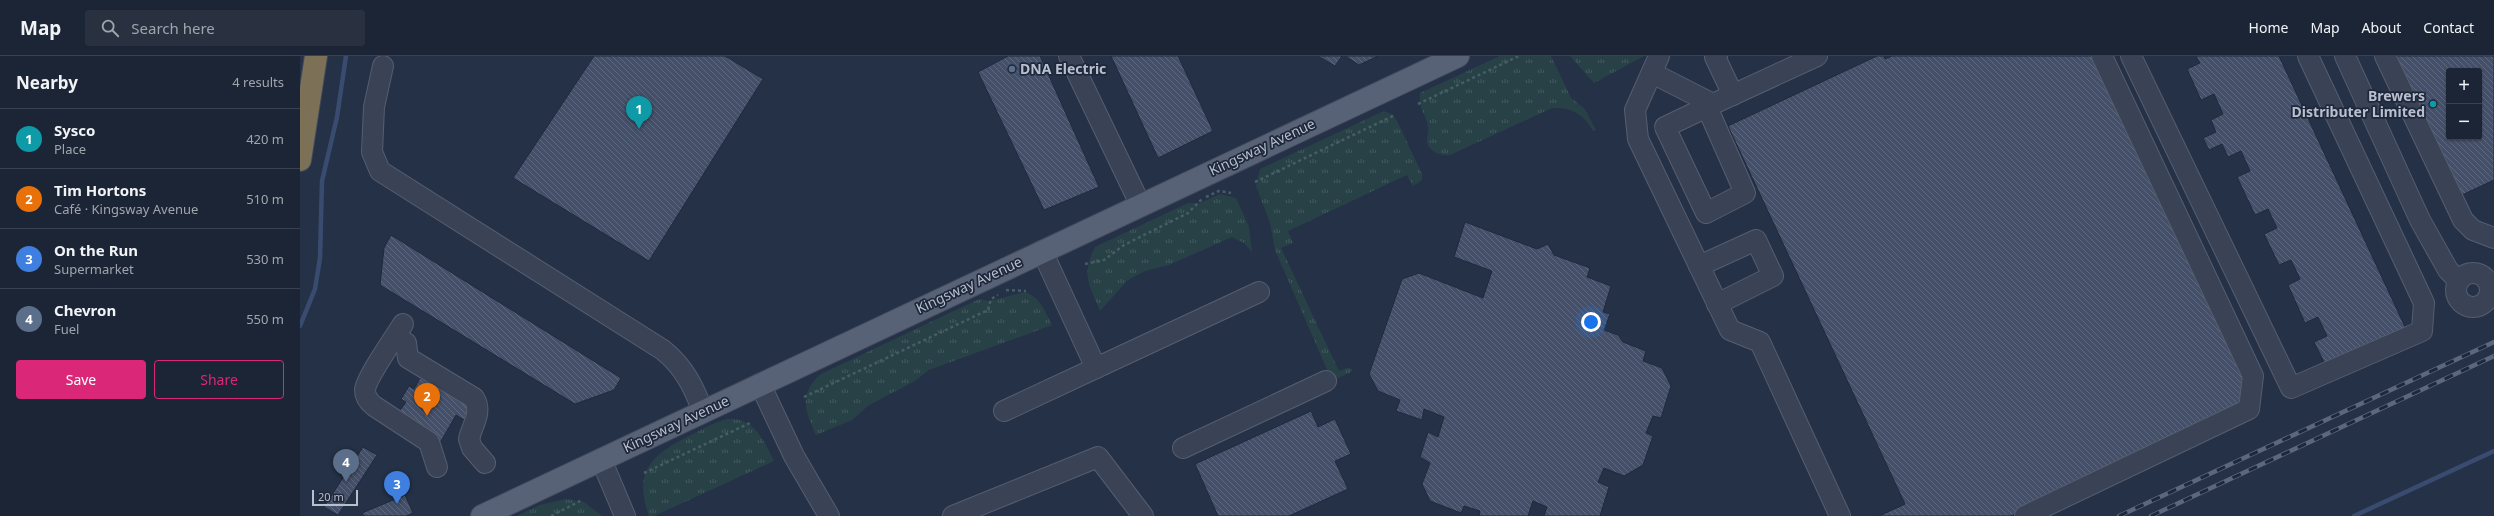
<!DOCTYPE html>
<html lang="en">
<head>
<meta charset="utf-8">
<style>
  body { margin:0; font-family:"Noto Sans",sans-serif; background:#293141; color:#f1f3f6 }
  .controls { position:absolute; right:12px; top:12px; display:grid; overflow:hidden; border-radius:4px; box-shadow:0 1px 3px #0004 }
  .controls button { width:36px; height:36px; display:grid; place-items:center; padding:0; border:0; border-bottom:1px solid #3a4250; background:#1c2535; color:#f1f3f6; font:20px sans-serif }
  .scale { position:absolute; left:12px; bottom:10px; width:46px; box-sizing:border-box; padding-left:4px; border:2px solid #b8bfcf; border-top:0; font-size:11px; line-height:14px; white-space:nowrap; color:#b8bfcf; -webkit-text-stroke:3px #1e283b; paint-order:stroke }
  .you { position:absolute; left:1291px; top:266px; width:14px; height:14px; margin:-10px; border:3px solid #fff; border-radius:50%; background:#1a73e8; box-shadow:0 0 0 6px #1a73e833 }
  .badge { display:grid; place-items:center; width:26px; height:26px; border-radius:50%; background:#db2777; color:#fff; font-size:13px; font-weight:700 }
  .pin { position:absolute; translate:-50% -33px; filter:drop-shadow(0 1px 2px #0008) }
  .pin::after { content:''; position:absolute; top:21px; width:14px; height:12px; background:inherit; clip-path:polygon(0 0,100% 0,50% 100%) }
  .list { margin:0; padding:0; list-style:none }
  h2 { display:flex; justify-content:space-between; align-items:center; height:52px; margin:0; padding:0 16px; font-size:17px }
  h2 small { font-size:13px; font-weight:400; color:#a0a5ad }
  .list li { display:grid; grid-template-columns:26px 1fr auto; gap:12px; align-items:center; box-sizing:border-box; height:60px; padding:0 16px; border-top:1px solid #3a4250 }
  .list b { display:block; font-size:15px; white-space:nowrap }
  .list p { margin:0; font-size:13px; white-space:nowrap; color:#a0a5ad }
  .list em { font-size:13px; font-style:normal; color:#a0a5ad }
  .actions { display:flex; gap:8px; padding:12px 16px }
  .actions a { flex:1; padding:9px 0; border:1px solid #db2777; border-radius:4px; text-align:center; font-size:14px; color:#db2777 }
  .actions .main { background:#db2777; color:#fff }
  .icon { flex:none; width:22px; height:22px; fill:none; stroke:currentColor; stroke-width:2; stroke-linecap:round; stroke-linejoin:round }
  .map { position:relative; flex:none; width:2194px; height:460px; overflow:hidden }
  header { display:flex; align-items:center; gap:24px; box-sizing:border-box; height:56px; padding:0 20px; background:#1c2535; border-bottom:1px solid #3a4250 }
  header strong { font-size:19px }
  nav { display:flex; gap:22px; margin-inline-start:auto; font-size:14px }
  .search { width:280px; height:36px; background:#293141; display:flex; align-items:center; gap:10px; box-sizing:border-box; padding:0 14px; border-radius:4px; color:#a0a5ad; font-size:15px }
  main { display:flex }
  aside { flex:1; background:#1c2535 }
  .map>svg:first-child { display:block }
  .grass { fill:url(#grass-tufts) }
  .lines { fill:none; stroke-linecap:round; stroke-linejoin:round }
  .stream { stroke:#394c70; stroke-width:4.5 }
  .building { fill:url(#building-back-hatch); stroke:#202a3d; fill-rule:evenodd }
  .minor-casing { stroke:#565e70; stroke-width:22 }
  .major-casing { stroke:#444c5f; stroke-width:24 }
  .highway-casing { stroke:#414b5d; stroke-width:24 }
  .path { stroke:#465e63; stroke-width:2.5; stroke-dasharray:3 3; stroke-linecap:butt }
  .minor { stroke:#3a4356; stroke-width:20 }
  .major { stroke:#586276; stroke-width:22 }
  .highway { stroke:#7c7156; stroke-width:22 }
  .rail-casing { stroke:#5c677d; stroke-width:4.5 }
  .rail { stroke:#1e283b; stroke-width:3; stroke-dasharray:9; stroke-linecap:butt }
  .service-dot { fill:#5c6f8a; stroke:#1e283b; stroke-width:1.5 }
  .culture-dot { fill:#0f9aa8; stroke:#1e283b; stroke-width:1.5 }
  .labels { text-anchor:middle; stroke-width:3.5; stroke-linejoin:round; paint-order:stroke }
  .poi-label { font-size:14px; font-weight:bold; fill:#b8bfcf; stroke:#1e283b; text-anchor:start }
  .street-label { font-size:14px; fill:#b8bfcf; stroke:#1e283b }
</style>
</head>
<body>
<header>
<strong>Map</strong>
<div class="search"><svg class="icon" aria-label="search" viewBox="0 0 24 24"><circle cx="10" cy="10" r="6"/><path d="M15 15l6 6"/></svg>Search here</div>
<nav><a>Home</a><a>Map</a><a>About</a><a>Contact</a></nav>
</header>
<main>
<aside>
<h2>Nearby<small>4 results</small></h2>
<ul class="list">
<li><span class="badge" style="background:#0f9aa8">1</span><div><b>Sysco</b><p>Place</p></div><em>420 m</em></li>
<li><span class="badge" style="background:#e8710a">2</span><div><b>Tim Hortons</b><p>Café · Kingsway Avenue</p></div><em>510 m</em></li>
<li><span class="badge" style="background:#3f7fe0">3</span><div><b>On the Run</b><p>Supermarket</p></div><em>530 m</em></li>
<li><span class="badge" style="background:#5c6f8a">4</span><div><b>Chevron</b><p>Fuel</p></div><em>550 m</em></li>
</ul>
<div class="actions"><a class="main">Save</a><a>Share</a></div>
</aside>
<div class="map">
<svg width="2194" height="460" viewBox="0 0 2194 460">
  <defs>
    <pattern id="grass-tufts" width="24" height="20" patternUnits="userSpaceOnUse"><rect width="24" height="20" fill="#274147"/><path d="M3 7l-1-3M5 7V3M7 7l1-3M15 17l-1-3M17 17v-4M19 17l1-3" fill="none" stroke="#445b60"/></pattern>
    <pattern id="building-back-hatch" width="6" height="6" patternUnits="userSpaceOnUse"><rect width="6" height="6" fill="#445069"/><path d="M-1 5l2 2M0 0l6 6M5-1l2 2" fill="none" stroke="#5d677d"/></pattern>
  </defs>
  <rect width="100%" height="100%" fill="#253147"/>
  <g class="grass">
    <path d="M1200,0H1251L1271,42L1284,52L1296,74L1293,75C1284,58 1271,51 1252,52L1150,99C1141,100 1129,96 1127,86C1127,81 1129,75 1128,70C1125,55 1119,56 1120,37Z"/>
    <polygon points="1270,0 1344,0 1294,27"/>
    <polygon points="1084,55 1093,59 1097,65 1122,118 1122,124 1113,130 1107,119 988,175 993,187 981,192 1039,315 1047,312 1052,313 1051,316 1032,325 975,194 970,167 956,130 960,113"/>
    <path d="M920,138L936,142L949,171L952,196L944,187L932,181L869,209L845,215L828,224L800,255C789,229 781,218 795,191L888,147H900Z"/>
    <path d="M725,236C740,241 745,255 752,269L629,314L615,325L569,349L552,364L516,379C505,354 498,338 521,318L679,243L689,245Z"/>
    <path d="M426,363C454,361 463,383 474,405L354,460H349C333,416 351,399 389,380C401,374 413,367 426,363Z"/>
    <polygon points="266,443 284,446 302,460 217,460 240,449"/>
  </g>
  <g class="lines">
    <g class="stream">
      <polyline points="0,270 15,233 20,202 22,125 37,61 46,0"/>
      <polyline points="2054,460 2194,395"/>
    </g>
  </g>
  <g class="building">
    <polygon points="294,0 425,0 463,23 349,205 213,122"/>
    <polygon points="708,0 740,0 799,131 744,154 678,16"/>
    <polygon points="811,0 878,0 913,75 858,102"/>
    <polygon points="1018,0 1042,0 1035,10"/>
    <polygon points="1045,0 1078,0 1059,9"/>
    <polygon points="1577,0 1584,0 1585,3 1592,0 1793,0 1946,326 1936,355 1711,460 1579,460 1605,448 1428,70"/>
    <polygon points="1896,0 1979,0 2106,273 2026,310 2014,286 2027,280 2018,261 2005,267 1988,229 2000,223 1991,204 1979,209 1964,178 1977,172 1968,153 1955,159 1937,121 1950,115 1941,95 1928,101 1922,88 1909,94 1903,82 1916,76 1911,64 1923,58 1914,38 1901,44 1887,13 1900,7"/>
    <path d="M2095,0H2194V124L2160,140ZM2149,15H2179V81H2149Z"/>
    <polygon points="1165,166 1237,193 1248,188 1254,199 1290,212 1287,221 1311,230 1303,256 1310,258 1304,274 1318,279 1323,286 1346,295 1343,305 1362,312 1371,330 1361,362 1353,360 1346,377 1353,380 1343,409 1324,420 1304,412 1298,426 1309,431 1300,460 1244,460 1247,451 1233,445 1228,460 1179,460 1180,455 1164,450 1161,457 1130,445 1122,428 1130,407 1120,401 1128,376 1138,381 1144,361 1124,353 1122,364 1096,355 1100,344 1078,335 1069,318 1102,223 1119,217 1183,242 1192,215 1154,201"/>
    <polygon points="91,179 321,322 314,334 275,348 80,229 84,192"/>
    <polygon points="127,319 172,351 164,364 156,359 140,387 99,356 106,346 101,343 109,330 114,333 120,322 124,324"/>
    <polygon points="1011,355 1018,371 1035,363 1051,398 1035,405 1048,433 989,460 918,460 895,408"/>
    <polygon points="63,391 77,399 38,459 24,451"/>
    <polygon points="105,439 113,457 106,460 64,460 62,457"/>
  </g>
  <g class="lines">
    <defs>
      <g id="minor">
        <polyline points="769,0 840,148"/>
        <polyline points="1359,0 1335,54 1338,83 1430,274 1460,286 1540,460"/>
        <polyline points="1417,0 1415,1 1433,39"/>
        <polyline points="1831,0 1991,332 2122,275 2124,247 2008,0"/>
        <polyline points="2045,0 2120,164 2148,214 2159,225"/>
        <polyline points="2085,0 2163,164 2173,174 2194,182"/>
        <path d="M83,10L74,51L72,96L80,115L363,294C384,311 394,331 403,356"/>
        <polyline points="1352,17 1413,48 1517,0"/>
        <polyline points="1407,51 1445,137 1406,157 1365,71 1407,51 1413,48"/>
        <polyline points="742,195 796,312 959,236"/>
        <polyline points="1399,210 1456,184 1473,220 1417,248"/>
        <circle cx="2173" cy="234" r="17"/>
        <path d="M103,268C95,281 66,322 65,334C65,341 69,346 74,350L129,386L137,411"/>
        <path d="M106,287L108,302L174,342C183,356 172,369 169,383L172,392L185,407"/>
        <polyline points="460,328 494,400 529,460"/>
        <polyline points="704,355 796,312"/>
        <polyline points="883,392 1026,325"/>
        <polyline points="301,403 325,460"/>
        <polyline points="653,460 798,401 843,460"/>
        <polyline points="1725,460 1949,353 1953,320 1802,0"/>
      </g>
      <polyline id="major" points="182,460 1158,0"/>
      <polyline id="highway" points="0,104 16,0"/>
    </defs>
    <use href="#minor" class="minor-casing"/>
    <use href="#major" class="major-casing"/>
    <use href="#highway" class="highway-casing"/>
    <g class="path">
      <polyline points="1118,48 1219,0"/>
      <polyline points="955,126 1095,59"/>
      <polyline points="906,141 919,135 931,137"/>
      <polyline points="785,208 804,204 824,189 888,157 902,143"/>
      <polyline points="706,234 726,235"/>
      <polyline points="504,341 688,254 691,243 698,239"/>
      <polyline points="344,417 450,367"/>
      <polyline points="251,460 282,444"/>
    </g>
    <use href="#minor" class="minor"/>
    <use href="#major" class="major"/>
    <use href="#highway" class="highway"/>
    <defs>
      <g id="rail">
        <polyline points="1819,460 2194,286"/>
        <polyline points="1851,460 2194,300"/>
      </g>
    </defs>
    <use href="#rail" class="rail-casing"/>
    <use href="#rail" class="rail"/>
  </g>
  <circle class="service-dot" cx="712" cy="13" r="4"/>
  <circle class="culture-dot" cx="2133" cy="48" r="4"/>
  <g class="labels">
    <g class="poi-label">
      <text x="720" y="18">DNA Electric</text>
      <text x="2125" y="45" text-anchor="end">Brewers<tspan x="2125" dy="16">Distributer Limited</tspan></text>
    </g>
    <g class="street-label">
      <text transform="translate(962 91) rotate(-25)" y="5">Kingsway Avenue</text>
      <text transform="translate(669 229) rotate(-25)" y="5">Kingsway Avenue</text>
      <text transform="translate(376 368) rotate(-25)" y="5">Kingsway Avenue</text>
    </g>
  </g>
</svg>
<div class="controls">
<button>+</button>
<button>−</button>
</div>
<div class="scale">20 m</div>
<div class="you"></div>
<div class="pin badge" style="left:339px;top:73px;background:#0f9aa8">1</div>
<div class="pin badge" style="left:127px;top:360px;background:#e8710a">2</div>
<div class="pin badge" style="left:97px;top:448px;background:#3f7fe0">3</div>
<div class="pin badge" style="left:46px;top:426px;background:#5c6f8a">4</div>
</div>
</main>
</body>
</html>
